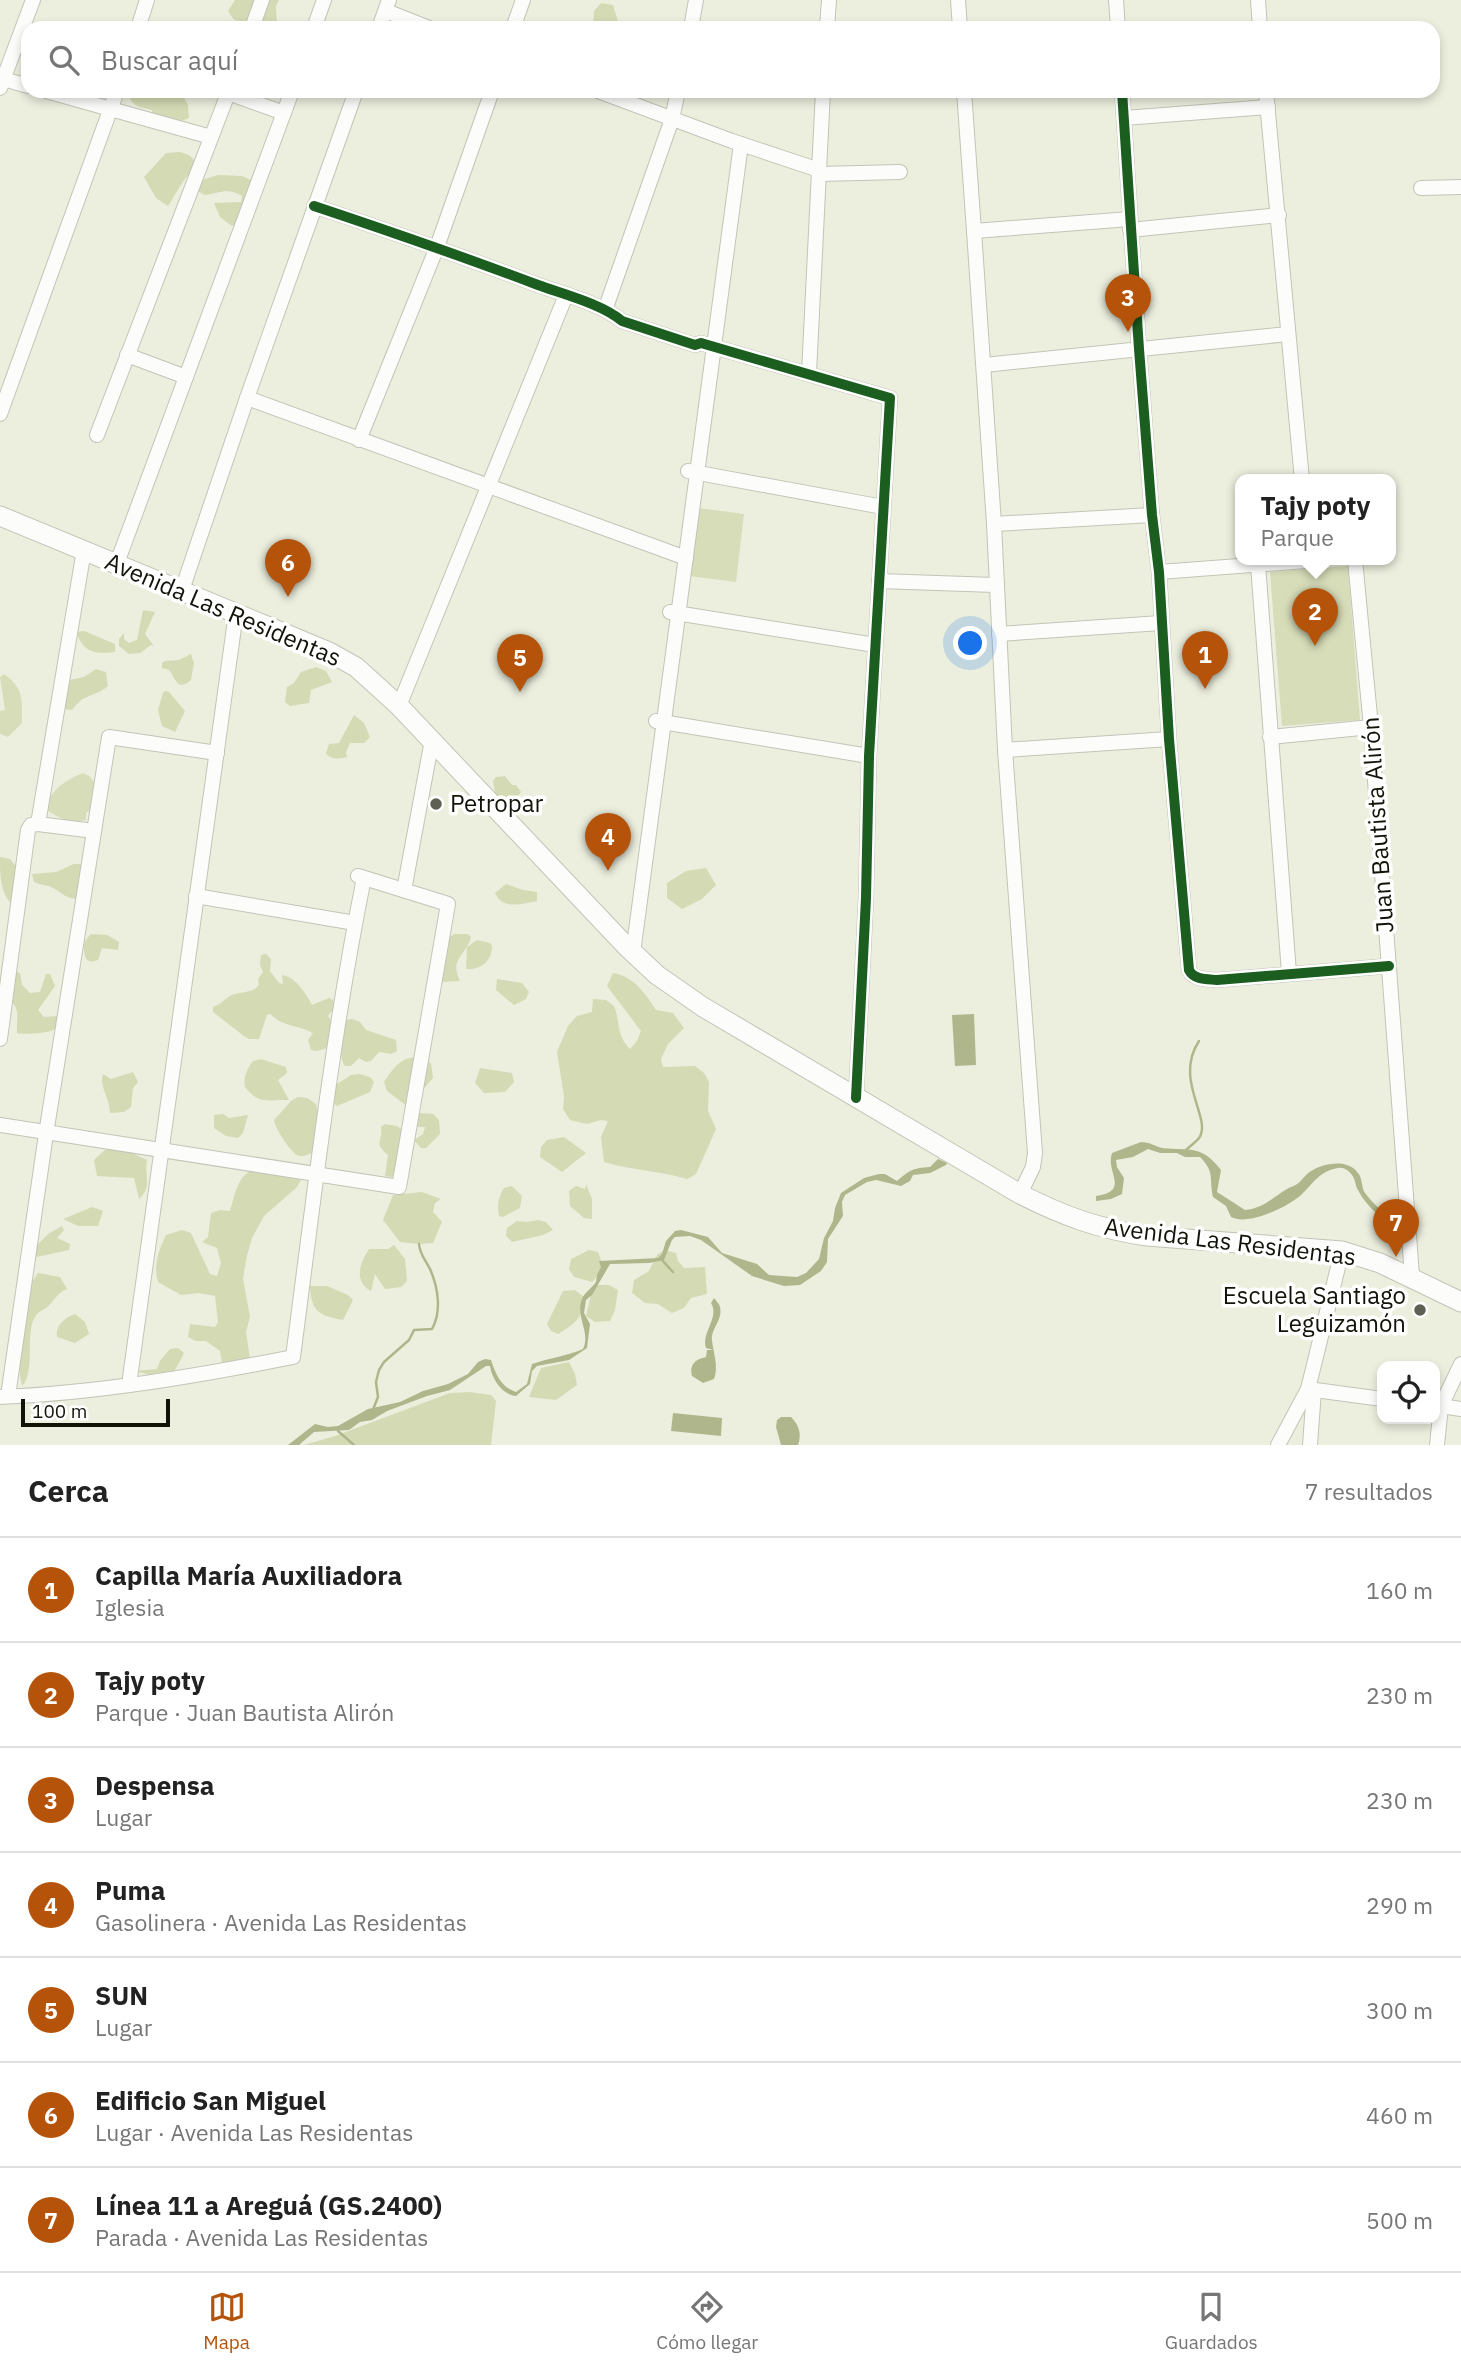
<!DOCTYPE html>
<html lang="es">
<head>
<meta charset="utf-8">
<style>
  body { margin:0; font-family:"IBM Plex Sans",sans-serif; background:#f2f2f2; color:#222 }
  .controls { position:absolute; right:21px; bottom:21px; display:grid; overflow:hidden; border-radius:14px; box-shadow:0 4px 10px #0003 }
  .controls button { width:63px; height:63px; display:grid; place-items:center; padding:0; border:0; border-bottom:2px solid #e0e0e0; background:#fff; color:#222; font:35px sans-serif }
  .scale { position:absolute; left:21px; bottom:18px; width:149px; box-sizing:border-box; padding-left:7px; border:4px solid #121309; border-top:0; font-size:19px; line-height:24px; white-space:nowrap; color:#121309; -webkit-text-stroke:5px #fff; paint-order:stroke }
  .you { position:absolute; left:971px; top:644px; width:24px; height:24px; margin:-18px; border:5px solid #fff; border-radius:50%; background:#1a73e8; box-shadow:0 0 0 10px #1a73e833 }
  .badge { display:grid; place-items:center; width:46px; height:46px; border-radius:50%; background:#b45309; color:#fff; font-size:23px; font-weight:700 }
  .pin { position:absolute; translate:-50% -58px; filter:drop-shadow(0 2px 4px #0008) }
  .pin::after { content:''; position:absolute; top:37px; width:24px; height:21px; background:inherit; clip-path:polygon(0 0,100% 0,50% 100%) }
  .popup { position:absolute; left:1235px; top:474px; width:161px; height:91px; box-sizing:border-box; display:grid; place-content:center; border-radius:14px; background:#fff; filter:drop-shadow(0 2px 5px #0005); font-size:23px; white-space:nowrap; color:#767676 }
  .popup b { font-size:26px; color:#222 }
  .popup::after { content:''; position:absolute; left:50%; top:100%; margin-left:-14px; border:14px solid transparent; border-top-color:#fff }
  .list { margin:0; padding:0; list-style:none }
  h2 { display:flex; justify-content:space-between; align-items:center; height:91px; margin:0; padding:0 28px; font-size:30px }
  h2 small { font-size:23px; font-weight:400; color:#767676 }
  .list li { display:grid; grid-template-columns:46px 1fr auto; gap:21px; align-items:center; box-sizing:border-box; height:105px; padding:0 28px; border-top:2px solid #e0e0e0 }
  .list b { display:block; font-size:26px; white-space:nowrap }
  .list p { margin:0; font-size:23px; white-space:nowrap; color:#767676 }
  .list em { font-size:23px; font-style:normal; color:#767676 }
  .icon { flex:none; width:38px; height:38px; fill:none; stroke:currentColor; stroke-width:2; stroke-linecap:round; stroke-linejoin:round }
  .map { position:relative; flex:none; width:1461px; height:1445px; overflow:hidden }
  .search { position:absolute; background:#fff; box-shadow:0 4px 10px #0003; left:21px; right:21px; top:21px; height:77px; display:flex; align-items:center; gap:18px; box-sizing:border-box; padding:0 24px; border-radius:21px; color:#767676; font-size:26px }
  .sheet { height:826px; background:#fff }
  nav { display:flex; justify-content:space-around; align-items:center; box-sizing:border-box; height:98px; border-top:2px solid #e0e0e0; background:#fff; font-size:19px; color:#767676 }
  nav a { display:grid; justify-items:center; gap:4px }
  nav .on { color:#b45309 }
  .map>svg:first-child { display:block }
  .green { fill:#d7ddb9 }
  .forest { fill:#d4dab4 }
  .water { fill:#b0b68b }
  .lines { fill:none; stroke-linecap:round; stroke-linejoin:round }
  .stream { stroke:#b0b68b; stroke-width:2.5 }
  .minor-casing { stroke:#c2c4b7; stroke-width:16 }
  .major-casing { stroke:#c2c4b7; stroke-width:21 }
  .minor { stroke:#fcfdfa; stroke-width:14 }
  .major { stroke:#fcfdfa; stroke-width:19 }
  .cycleway-casing { stroke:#fff; stroke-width:15 }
  .cycleway { stroke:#1b5e20; stroke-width:10 }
  .poi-dot { fill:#5e6054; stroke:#fff; stroke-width:2.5 }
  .labels { text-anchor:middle; stroke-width:7; stroke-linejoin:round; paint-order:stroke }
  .street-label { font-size:24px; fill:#121309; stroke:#fff }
  .poi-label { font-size:24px; fill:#121309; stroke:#fff; text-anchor:start }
</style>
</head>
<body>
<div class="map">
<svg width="1461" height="1445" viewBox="0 0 1461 1445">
  <rect width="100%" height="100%" fill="#ecefde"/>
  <g class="green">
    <polygon points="698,508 744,514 736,582 689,576"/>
    <polygon points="1348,566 1360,720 1282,726 1270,572"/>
    <path d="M4,674C24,688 22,700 22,723L8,737L0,734V711L5,710L0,677Z"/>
    <path d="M83,773L89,776L96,784L93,788L96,792L91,809L86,813V820C71,824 60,819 47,810C46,792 68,779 83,773Z"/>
  </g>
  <g class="forest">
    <path d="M235,0H279L276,6L277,24H285L287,28C270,28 252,23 234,20L228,11Z"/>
    <polygon points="601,3 613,5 620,28 593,28 594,11"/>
    <path d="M132,91H180L188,105L189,118L168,126L153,120L152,110C141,107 134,108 129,96Z"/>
    <path d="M179,152C189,154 194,157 197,167C184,176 177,192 168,206L156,198L144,177L166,153Z"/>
    <path d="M218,175L242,176L253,181L243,220L232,226L220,217L214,203L241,202L242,196C227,187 220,193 205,195L197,191L198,181Z"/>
    <polygon points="143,610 155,612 145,634 154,646 151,645 140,653 129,654 119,646 119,639 124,633 124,639 129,643 137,640"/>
    <path d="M84,631L115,644V652C94,654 84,653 76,632Z"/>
    <path d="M191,654L194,663L191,680C177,692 176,679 169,670L162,668V663L165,661L179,660Z"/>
    <polygon points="316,667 326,671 332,682 311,690 309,703 290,706 285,702 287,687 294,683 301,672"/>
    <path d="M96,669L106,672L108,686C94,698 85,692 72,710L63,709L64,681L84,677Z"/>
    <polygon points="165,691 169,692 185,711 175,732 162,726 158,710 163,693"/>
    <path d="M354,715L364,723L370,737L364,743H350L346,752L347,757C340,759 330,760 326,753L329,744L339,743Z"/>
    <polygon points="505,776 512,785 516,785 521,792 509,808 505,802 496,798 493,781 496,777"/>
    <path d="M0,857L10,859L21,873L29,878C27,889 23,901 13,905C0,894 0,874 0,857Z"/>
    <path d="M74,864H81L87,869L78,899C63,898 64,893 51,887C46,885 40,885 34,882L32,874L56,872Z"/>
    <polygon points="706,868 716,885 702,899 682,909 667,898 667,883 686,871"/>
    <path d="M506,884L523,890L537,892V901C522,904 502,910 495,893Z"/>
    <path d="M91,934L107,935L119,942L118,950L102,948L98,960L91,962L86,959C83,948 82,942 91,934Z"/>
    <path d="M455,934H468L471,937C466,956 449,958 460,981L440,982L439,942Z"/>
    <path d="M477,940L490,943L492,946C492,961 481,970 466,969L467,947Z"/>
    <path d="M266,954L271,959L270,971L279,983L283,984L282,975C296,977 306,994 312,1005L329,998L333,1000L334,1008L328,1016L333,1023L328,1048L317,1051L311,1050L308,1040L313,1033C296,1024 285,1028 270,1014L267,1015L259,1039H249L244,1036L213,1012V1007C222,1004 225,998 232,995C242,991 252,994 259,985L258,979L263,972L260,965L261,955Z"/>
    <path d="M17,972L20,973L22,985L30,993L40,992L46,974H50L55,986L38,1010L44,1017L57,1016L60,1020C58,1025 58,1027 53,1030C48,1033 23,1035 17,1033C16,1019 21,1011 11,1001L10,974Z"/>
    <path d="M613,973C633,976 645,993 656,1010L673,1013L684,1028L668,1044L661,1059L663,1067L695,1066L704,1073L709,1082L708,1111L716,1129L696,1174L687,1179C660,1171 631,1170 604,1162L601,1137L608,1121L601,1120L587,1124L570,1120L563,1109L564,1096L557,1052L568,1026L577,1016L592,1012L593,999L606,1000L614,1006C621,1023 615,1033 630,1049L637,1041L641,1031L607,986Z"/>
    <polygon points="497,979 522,983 529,992 526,999 514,1005 496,990"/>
    <path d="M352,1019L360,1022L366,1030L396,1040L397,1051L391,1054L379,1052L371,1061L366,1062L359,1058L351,1066H345C337,1053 343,1035 345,1020Z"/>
    <path d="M417,1057L431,1063L433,1078L408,1107L387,1091L384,1082C394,1068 399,1058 417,1057Z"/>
    <path d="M261,1059L286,1067L287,1073L278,1080L289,1100C268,1099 260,1106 245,1087C243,1077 247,1069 253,1061Z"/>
    <polygon points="480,1068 512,1073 514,1082 505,1092 484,1093 475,1083"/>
    <path d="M133,1072L138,1082L133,1088L131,1107L124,1112L110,1113C110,1098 99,1087 103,1074L111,1079Z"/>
    <polygon points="359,1074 370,1077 374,1082 370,1092 337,1106 331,1101 334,1086 351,1075"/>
    <path d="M298,1097L307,1098L316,1104L319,1117L314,1153C308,1154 302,1158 297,1155C289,1150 275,1128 274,1120L291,1101Z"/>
    <polygon points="422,1113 433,1114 439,1120 440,1134 426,1148 421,1148 414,1140 423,1134 425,1127 417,1127 415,1114"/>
    <polygon points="223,1114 229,1118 248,1115 243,1133 238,1138 226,1136 214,1128 214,1115"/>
    <path d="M385,1124L397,1126L404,1131L398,1174L391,1177L385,1176L388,1155C373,1142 383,1143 381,1127Z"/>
    <polygon points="564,1137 586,1153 562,1172 540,1157 541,1147 547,1140"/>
    <path d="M121,1148L147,1160C144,1176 153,1187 139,1199L134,1178L97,1176L94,1160L105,1150Z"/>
    <path d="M254,1169L301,1180L297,1187L264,1216L252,1238L247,1255L243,1279L250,1317L246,1332L251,1366L223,1368L220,1351L206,1341H196L188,1337L190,1324L215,1327L218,1322L215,1296L198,1293L181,1295L158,1282C153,1265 159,1250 166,1235L182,1230L191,1233L210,1274L217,1276L221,1263L217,1248L202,1242L208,1237L211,1213L220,1210L230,1211C235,1195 237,1176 254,1169Z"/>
    <polygon points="586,1184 592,1199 592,1219 584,1218 570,1206 569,1191 576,1186 585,1189"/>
    <path d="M512,1186L522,1196L520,1208L503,1217L499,1216C497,1205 498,1198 504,1188Z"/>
    <polygon points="422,1192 441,1199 435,1203 433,1212 442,1222 433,1243 420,1244 400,1242 383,1220 393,1195"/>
    <polygon points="92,1207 103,1211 98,1226 78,1226 63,1219"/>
    <polygon points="538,1220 546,1222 553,1230 543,1235 512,1242 506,1236 507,1228 517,1221 527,1222"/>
    <polygon points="62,1226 64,1230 57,1238 70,1244 69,1250 37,1257 33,1249 48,1234"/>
    <path d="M394,1245L405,1259L407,1281L401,1287L385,1289L375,1274L371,1291C353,1281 360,1263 369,1249H388Z"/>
    <path d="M589,1250L598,1252C604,1266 603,1271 592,1282L574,1277L569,1269L571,1259Z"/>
    <polygon points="664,1250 676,1253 678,1261 684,1268 705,1267 707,1294 691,1298 684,1308 672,1313 658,1304 645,1303 632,1293 634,1280 649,1271 657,1255"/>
    <path d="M38,1273L60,1277L67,1289C56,1293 55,1301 46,1308C43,1310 40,1311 37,1314C23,1330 37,1370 22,1386L18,1364L29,1287Z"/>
    <polygon points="597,1285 609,1285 618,1290 615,1310 610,1321 595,1322 586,1316 592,1291"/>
    <path d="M327,1286L348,1295L353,1300L343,1320C319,1316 311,1311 310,1286Z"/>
    <path d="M575,1290L584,1297C584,1318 574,1324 558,1334L551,1331L547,1324L563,1291Z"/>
    <path d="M75,1314L85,1322L89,1334L75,1343L57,1337C55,1326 65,1317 75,1314Z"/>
    <path d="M178,1348L184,1353C180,1363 174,1370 169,1380L135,1371L157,1369L160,1361L170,1349Z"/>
    <polygon points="569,1362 575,1374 577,1385 556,1400 529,1397 541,1368"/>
    <polygon points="470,1392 491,1395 496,1401 491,1445 304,1445 335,1436 450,1393"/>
  </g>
  <g class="water">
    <polygon points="974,1014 976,1065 955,1066 952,1015"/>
    <path d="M1141,1142C1149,1142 1155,1146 1162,1148C1190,1151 1201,1144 1221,1170L1217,1192L1245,1210C1263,1209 1273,1197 1287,1189C1290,1187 1295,1186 1297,1184C1303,1180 1305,1174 1313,1170C1326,1163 1348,1159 1358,1173C1363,1179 1361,1187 1365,1193C1374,1205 1389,1219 1403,1223V1227C1386,1225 1365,1205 1358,1190C1355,1186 1356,1180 1352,1175C1349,1171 1344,1167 1338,1168C1319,1171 1313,1184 1300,1196C1285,1208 1248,1226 1231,1217L1226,1206L1213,1197C1209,1178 1215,1172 1200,1157H1185L1177,1153H1160L1148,1149L1133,1157L1116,1160L1117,1167L1124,1178L1122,1194L1111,1199L1096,1201V1196C1131,1191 1105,1172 1112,1153Z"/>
    <path d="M938,1159L947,1163L946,1165L930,1173L913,1175L910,1181L901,1186L876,1180L867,1182L845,1195L842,1202L843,1216L828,1239L827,1262L821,1271L800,1285L784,1286L752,1276L701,1240L690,1236L675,1237L672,1240L664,1260L649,1263L610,1264L592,1295L586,1300L584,1313L590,1324L587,1348L569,1360L537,1366L532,1371L530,1384L516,1396C503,1395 492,1380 490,1366H486L450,1390L427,1396L387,1411L372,1420L360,1422L349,1430L314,1432L299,1445H288L315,1424L328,1427L338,1426L368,1409L400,1402L423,1391L448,1384L468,1374L478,1362L485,1359L491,1360C496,1375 501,1387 516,1392L527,1384L532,1364C550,1358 566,1356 583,1349C591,1332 575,1317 582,1299C584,1293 592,1288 596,1282L597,1275L601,1267L599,1261L658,1258L662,1254L666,1241L675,1231L681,1230L708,1237L722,1253L757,1264L769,1275L797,1277L806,1273L819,1259L824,1238L833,1221L835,1208L841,1193L864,1178L879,1174H885L897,1181C910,1170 913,1168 930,1167Z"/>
    <path d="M714,1298C716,1301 719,1303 720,1307C723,1320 711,1328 712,1340C713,1352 719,1367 714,1379L703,1383L692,1376C689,1365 695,1359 706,1357L707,1350H713L706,1348C701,1332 720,1318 711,1303Z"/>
    <polygon points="673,1413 722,1418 721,1436 671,1431"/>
    <path d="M781,1417H791C799,1425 802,1434 798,1445H781L776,1427L777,1420Z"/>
  </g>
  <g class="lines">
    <g class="stream">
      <path d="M1186,1150C1190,1146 1196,1142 1199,1138C1213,1119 1173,1080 1199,1041"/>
      <polyline points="661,1259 673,1272"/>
      <path d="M372,1412L378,1397L376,1382L379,1370L384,1362L409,1340L414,1330L432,1329C442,1311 438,1287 430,1269C425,1259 420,1255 419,1244"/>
      <polyline points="338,1431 354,1445"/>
    </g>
    <defs>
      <g id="minor">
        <polyline points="958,0 960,28"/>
        <polyline points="1116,0 1118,28"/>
        <polyline points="1258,0 1260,28"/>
        <polyline points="386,11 429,28"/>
        <polyline points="138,28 147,0"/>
        <polyline points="252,28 262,0"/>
        <polyline points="314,28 324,0"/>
        <polyline points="379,28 389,0"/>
        <polyline points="513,28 523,0"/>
        <polyline points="691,28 696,0"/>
        <polyline points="827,28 829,0"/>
        <polyline points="0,78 28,86"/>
        <polyline points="0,88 33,0"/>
        <polyline points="46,91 211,137"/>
        <polyline points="598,91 732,141 819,170"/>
        <polyline points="964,91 974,231"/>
        <path d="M1122,91L1139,349L1152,515L1159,572L1169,739L1189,970C1194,980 1207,979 1217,980L1389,966"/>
        <polyline points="1266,91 1302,480"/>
        <polyline points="228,93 284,113"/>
        <polyline points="1124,118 1268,107"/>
        <polyline points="819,174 900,172"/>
        <polyline points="1421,188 1461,187"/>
        <path d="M314,206C389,231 464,257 538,285C563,294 602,304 622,321L695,345L701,343L890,398L869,756L866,898L856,1098"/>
        <polyline points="1130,230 1279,215"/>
        <polyline points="605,310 672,119 678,91"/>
        <polyline points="127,355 186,377"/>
        <polyline points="984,365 1288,334"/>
        <polyline points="809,373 823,91"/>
        <polyline points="247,398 686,558"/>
        <polyline points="0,414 117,91"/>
        <polyline points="97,435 229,91"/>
        <polyline points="359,440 437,247 492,91"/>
        <polyline points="688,471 883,507"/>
        <polyline points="994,524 1152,515"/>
        <polyline points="1355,560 1371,727 1412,1276"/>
        <polyline points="117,563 292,91"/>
        <polyline points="1258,565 1289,973"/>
        <polyline points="1159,572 1319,560"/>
        <polyline points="879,581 995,585"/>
        <polyline points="182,590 247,398 356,91"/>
        <polyline points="670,612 875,645"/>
        <polyline points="999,634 1161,623"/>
        <polyline points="399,706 566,295"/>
        <polyline points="656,721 869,756"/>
        <polyline points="1270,737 1371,727"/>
        <polyline points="1005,750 1169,739"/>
        <polyline points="38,824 94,831"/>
        <polyline points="404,890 432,740"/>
        <polyline points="196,896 355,923"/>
        <polyline points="633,953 741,144"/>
        <polyline points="0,1039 28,830 31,825 38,824 84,550"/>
        <polyline points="0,1125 399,1187 448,904 358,876"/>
        <polyline points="1020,1194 1033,1167 1035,1153 1005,750 994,524 974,231 1130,219"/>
        <polyline points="129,1385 236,613"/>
        <polyline points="1308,1389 1382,1399"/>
        <polyline points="8,1396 46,1134 109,737 217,753"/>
        <path d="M0,1397C98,1393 197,1376 293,1357C314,1197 332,1036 364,878"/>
        <polyline points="1435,1405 1461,1409"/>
        <polyline points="1278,1445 1308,1389 1342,1251"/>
        <polyline points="1310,1445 1314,1390"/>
        <polyline points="1437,1445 1441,1406 1461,1364"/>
      </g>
      <path id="major" d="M0,516L274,629L329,652L356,667L399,706L626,946L657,975L703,1007L1020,1194C1063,1216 1099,1229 1147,1236L1342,1251L1380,1263L1461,1302"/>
    </defs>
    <use href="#minor" class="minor-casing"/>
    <use href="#major" class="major-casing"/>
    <use href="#minor" class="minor"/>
    <use href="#major" class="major"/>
    <defs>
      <g id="cycleway">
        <path d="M1122,91L1139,349L1152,515L1159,572L1169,739L1189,970C1194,980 1207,979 1217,980L1389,966"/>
        <path d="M314,206C389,231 464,257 538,285C563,294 602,304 622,321L695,345L701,343L890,398L869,756L866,898L856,1098"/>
      </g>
    </defs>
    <use href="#cycleway" class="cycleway-casing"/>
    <use href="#cycleway" class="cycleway"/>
  </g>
  <g class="poi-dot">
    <circle cx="436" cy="804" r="7"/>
    <circle cx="1420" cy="1310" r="7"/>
  </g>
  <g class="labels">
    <g class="street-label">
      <text transform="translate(223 610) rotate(23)" y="8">Avenida Las Residentas</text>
      <text transform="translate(1378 825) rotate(-94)" y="8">Juan Bautista Alirón</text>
      <text transform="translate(1230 1242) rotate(7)" y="8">Avenida Las Residentas</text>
    </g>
    <g class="poi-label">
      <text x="450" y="812">Petropar</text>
      <text x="1406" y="1304" text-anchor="end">Escuela Santiago<tspan x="1406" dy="28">Leguizamón</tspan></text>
    </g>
  </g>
</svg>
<div class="controls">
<button><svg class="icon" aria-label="locate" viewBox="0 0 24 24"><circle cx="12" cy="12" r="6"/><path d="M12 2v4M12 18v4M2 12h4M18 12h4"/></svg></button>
</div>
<div class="scale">100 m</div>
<div class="you"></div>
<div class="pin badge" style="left:1205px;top:689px">1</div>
<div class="pin badge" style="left:1315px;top:646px">2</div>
<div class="popup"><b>Tajy poty</b>Parque</div>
<div class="pin badge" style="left:1128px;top:332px">3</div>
<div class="pin badge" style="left:608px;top:871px">4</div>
<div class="pin badge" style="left:520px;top:692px">5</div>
<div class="pin badge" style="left:288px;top:597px">6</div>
<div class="pin badge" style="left:1396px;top:1257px">7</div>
<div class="search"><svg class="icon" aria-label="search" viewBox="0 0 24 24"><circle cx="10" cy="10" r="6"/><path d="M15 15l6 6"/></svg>Buscar aquí</div>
</div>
<section class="sheet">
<h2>Cerca<small>7 resultados</small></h2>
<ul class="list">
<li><span class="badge">1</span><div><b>Capilla María Auxiliadora</b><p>Iglesia</p></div><em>160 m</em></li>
<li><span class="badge">2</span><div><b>Tajy poty</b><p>Parque · Juan Bautista Alirón</p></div><em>230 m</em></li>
<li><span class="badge">3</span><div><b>Despensa</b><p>Lugar</p></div><em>230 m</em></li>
<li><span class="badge">4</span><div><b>Puma</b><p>Gasolinera · Avenida Las Residentas</p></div><em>290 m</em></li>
<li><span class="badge">5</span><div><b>SUN</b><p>Lugar</p></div><em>300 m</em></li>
<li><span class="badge">6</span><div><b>Edificio San Miguel</b><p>Lugar · Avenida Las Residentas</p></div><em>460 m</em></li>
<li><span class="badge">7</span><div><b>Línea 11 a Areguá (GS.2400)</b><p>Parada · Avenida Las Residentas</p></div><em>500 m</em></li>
</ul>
</section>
<nav>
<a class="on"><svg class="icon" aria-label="map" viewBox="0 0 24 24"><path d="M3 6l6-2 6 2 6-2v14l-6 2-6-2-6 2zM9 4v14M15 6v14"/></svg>Mapa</a>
<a><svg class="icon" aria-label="directions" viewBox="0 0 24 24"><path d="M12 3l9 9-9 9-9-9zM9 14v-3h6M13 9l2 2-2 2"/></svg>Cómo llegar</a>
<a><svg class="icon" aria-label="saved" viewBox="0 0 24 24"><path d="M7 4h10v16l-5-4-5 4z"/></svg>Guardados</a>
</nav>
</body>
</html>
